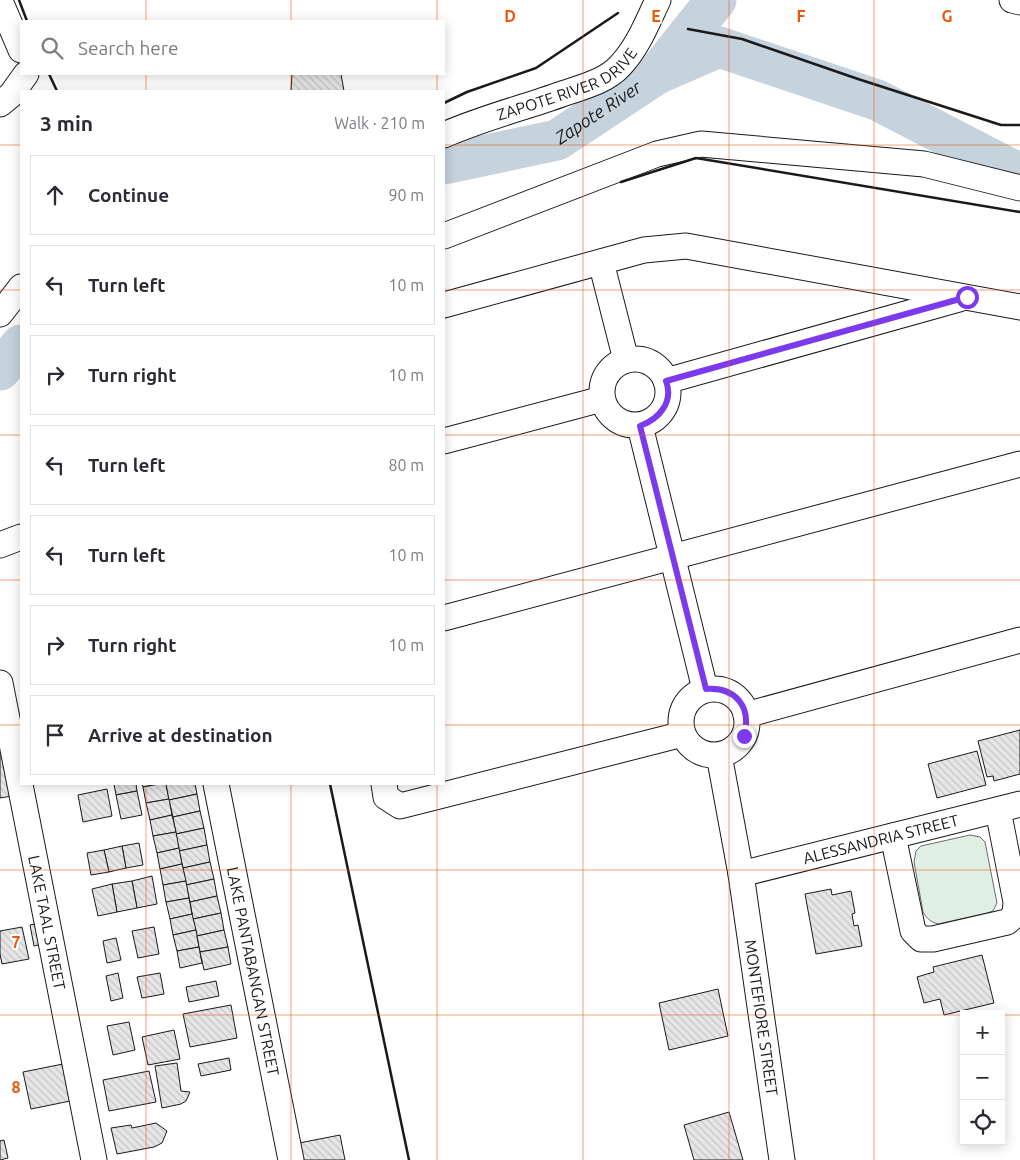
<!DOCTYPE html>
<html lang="en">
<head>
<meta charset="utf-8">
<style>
  body { margin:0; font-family:Ubuntu,sans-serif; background:#f2f2f3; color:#2b2b33 }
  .controls { position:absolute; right:15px; bottom:15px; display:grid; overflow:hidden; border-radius:0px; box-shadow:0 2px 12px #0003 }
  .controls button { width:45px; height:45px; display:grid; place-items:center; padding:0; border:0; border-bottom:1px solid #e1e1e2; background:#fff; color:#2b2b33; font:25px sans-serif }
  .stop { position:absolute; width:15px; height:15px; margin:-11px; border:4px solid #7c3aed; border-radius:50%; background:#fff }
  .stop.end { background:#7c3aed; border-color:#fff; box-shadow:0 1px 5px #0008 }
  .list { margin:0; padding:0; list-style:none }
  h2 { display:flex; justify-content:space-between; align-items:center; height:65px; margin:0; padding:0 20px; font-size:21px }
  h2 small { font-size:16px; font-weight:400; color:#7c7c81 }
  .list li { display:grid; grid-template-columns:32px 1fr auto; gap:15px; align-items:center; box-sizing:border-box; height:80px; margin:0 10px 10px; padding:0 10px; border:1px solid #e1e1e2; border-radius:0px }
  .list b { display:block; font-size:19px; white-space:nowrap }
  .list em { font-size:16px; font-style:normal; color:#7c7c81 }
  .icon { flex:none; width:28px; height:28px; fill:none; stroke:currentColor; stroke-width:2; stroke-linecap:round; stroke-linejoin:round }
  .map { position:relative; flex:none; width:1020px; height:1160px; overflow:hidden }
  .search { position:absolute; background:#fff; box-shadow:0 2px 12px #0003; left:20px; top:20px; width:425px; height:55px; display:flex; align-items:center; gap:12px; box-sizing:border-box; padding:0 18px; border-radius:0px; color:#7c7c81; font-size:19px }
  .panel { position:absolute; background:#fff; box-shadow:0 2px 12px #0003; left:20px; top:90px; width:425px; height:695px; border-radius:0px }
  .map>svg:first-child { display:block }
  .green { fill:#e0efe3; stroke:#6a6a6a }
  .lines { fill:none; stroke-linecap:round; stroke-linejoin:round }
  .river { stroke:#c6d2dc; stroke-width:41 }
  .building { fill:url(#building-back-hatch); stroke:#1a1a1a }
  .minor-casing { stroke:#1a1a1a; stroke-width:27 }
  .minor { stroke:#fff; stroke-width:25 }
  .wall { stroke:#1a1a1a; stroke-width:2.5 }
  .route { stroke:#7c3aed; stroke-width:6 }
  .grid { fill:none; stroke:#e8590c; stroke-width:1; stroke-opacity:0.55 }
  .labels { text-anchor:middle; stroke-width:4; stroke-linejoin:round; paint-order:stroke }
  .street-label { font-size:16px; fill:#1a1a1a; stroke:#fff }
  .water-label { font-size:18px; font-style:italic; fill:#1a1a1a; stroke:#fff }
  .grid-label { font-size:16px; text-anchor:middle; font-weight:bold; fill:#e8590c; stroke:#fff; stroke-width:4; stroke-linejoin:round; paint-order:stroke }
</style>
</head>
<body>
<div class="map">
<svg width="1020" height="1160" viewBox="0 0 1020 1160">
  <defs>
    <pattern id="building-back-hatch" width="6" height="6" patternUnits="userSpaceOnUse" patternTransform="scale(1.25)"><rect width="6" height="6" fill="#e6e6e6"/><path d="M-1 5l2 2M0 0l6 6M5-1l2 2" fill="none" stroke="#c5c5c5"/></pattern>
  </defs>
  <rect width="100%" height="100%" fill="#fff"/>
  <path class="green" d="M970,835L980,837L985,842L997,903L993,911L987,913L938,924C931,922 927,919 923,912L914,862L916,851L921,846Z"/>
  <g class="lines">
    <g class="river">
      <polyline points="657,74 719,47 877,100 1020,174"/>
      <path id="s1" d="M444,164L557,140L657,74L716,0"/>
      <polyline points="0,370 21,345"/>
    </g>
  </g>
  <g class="building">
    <polygon points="292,74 341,74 344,91 291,91"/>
    <polygon points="0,711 18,795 0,798"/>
    <polygon points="1020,730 1020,774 994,781 993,776 987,777 978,741"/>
    <polygon points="977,751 986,785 937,798 928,764"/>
    <polygon points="114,784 136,784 137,791 116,795"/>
    <polygon points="142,784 159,784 143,787"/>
    <polygon points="159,784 166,784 169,799 146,803 143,787"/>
    <polygon points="166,784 195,784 197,794 169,800"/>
    <polygon points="107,789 112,816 83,822 78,795"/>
    <polygon points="137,791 142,815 121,819 116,795"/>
    <polygon points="197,794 200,811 173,817 169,800"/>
    <polygon points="169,799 172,815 150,820 146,803"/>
    <polygon points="200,811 204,828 176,834 173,817"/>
    <polygon points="172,815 176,832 153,836 150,820"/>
    <polygon points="204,828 207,845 179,851 176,834"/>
    <polygon points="176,832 179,848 157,853 153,836"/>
    <polygon points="139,843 143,865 126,868 122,846"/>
    <polygon points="207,845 210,862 183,868 179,851"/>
    <polygon points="122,846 126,868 109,872 104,850"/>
    <polygon points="179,848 182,864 160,869 157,853"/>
    <polygon points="104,850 109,872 91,875 87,853"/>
    <polygon points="210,862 214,879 186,885 183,868"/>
    <polygon points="182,864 186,881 163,885 160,869"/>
    <polygon points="152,876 157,904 137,908 132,881"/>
    <polygon points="214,879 217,896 190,902 186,885"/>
    <polygon points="132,881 137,908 117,912 112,884"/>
    <polygon points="186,881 189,898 166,902 163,885"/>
    <polygon points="112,884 117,912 98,916 92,889"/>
    <polygon points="831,889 832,895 851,891 855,913 852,914 854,926 858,925 862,946 816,954 805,894"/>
    <polygon points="217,896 221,913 193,919 190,902"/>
    <polygon points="189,898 192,914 170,919 166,902"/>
    <polygon points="221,913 224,930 197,936 193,919"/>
    <polygon points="192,914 196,930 173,935 170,919"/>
    <polygon points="43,922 48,943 34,946 30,925"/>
    <polygon points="22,927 29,959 2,964 0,954 0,931"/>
    <polygon points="154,927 159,954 138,958 132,931"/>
    <polygon points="196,930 199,947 177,951 173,935"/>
    <polygon points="224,930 228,947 200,952 197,936"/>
    <polygon points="116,938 121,960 107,963 103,941"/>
    <polygon points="199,947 202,963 180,968 177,951"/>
    <polygon points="228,947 231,964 204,970 200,952"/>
    <polygon points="982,955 994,1003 944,1015 940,999 924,1003 917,977 934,972 933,967"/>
    <polygon points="118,973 123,998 111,1001 106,976"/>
    <polygon points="160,973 164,994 142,998 137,977"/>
    <polygon points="216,981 219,996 189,1002 186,987"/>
    <polygon points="718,989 728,1036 669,1050 659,1003"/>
    <polygon points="231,1005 237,1038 190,1047 183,1014"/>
    <polygon points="129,1022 135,1050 113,1055 107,1026"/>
    <polygon points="174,1030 180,1059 148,1065 142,1037"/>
    <polygon points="229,1058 231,1070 201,1076 198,1064"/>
    <polygon points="73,1062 80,1099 31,1109 23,1072"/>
    <polygon points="177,1063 181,1091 190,1092 186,1101 181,1104 162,1108 155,1066"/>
    <polygon points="149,1071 156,1102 109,1111 103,1080"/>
    <polygon points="729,1112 743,1160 694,1160 684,1125"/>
    <polygon points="156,1123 167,1131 162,1143 154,1147 117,1154 111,1128 131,1125 132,1128"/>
    <polygon points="340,1135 345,1160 298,1160 294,1144"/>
    <polygon points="4,1140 8,1158 0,1160 0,1141"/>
  </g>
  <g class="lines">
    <defs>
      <g id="minor">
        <polyline points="1012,0 1020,2"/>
        <polyline points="0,1 21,50"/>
        <polyline points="0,104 11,95 26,74"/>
        <path id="s2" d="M444,135C482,118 523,108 562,94C582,87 605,82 620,66C638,47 647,23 658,0"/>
        <polyline points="444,236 657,154 701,144 924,164 1020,188"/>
        <polyline points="601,262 626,360"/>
        <polyline points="444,305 644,250 686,246 1020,307"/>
        <polyline points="0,314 21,287"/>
        <circle cx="635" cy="392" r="33"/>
        <polyline points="666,381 959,299"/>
        <polyline points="640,426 705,689"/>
        <polyline points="444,441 602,399"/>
        <polyline points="0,545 21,537"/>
        <polyline points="444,618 1020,464"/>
        <path id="s3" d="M0,683L94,1160"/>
        <circle cx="714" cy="722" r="33"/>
        <polyline points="746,715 1020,640"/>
        <path id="s4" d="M719,755L741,874L782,1160"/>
        <path id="s5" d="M216,784L291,1160"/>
        <polyline points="384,784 386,797 400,806 683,734"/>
        <polyline points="893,836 913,931 921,939 933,939 1007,922 1015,915 1016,902 998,810"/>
        <path id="s6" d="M741,874L1020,804"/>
      </g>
    </defs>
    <use href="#minor" class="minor-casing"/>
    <use href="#minor" class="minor"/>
    <g class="wall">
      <polyline points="19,0 27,21"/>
      <polyline points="688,29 742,39 858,79 1001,125 1020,125"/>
      <polyline points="49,74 57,91"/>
      <polyline points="444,103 467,92 536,68 618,13"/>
      <polyline points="621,182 696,158 1020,212"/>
      <polyline points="330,784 409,1160"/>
    </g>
  </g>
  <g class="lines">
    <path class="route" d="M744,736C752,707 736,687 706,689L640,426C659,419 674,402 666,381L967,297"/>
  </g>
  <path class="grid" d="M146,0V21M291,0V21M437,0V21M583,0V1160M729,0V1160M874,0V1160M146,74V91M291,74V91M437,74V91M0,145H21M444,145H1020M0,290H21M444,290H1020M0,435H21M444,435H1020M0,580H21M444,580H1020M0,725H21M444,725H1020M146,784V1160M291,784V1160M437,784V1160M0,870H1020M0,1015H964M1001,1015H1020"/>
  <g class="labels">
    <g class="street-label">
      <text dy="6" stroke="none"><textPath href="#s2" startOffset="134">ZAPOTE RIVER DRIVE</textPath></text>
      <text dy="6" stroke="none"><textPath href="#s6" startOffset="144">ALESSANDRIA STREET</textPath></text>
      <text dy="6" stroke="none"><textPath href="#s3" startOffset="244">LAKE TAAL STREET</textPath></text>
      <text dy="6" stroke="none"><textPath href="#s5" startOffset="191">LAKE PANTABANGAN STREET</textPath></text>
      <text dy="6" stroke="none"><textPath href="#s4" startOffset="266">MONTEFIORE STREET</textPath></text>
    </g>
    <g class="water-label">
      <text dy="6" stroke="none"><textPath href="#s1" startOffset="165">Zapote River</textPath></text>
    </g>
  </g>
  <g class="grid-label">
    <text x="510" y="22">D</text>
    <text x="656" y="22">E</text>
    <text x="801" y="22">F</text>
    <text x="947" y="22">G</text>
    <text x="16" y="948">7</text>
    <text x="16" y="1093">8</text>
  </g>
</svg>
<div class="controls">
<button>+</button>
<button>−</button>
<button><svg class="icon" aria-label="locate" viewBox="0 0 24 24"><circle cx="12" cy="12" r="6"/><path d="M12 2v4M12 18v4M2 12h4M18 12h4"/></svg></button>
</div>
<div class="stop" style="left:967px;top:297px"></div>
<div class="stop end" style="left:744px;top:736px"></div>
<div class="search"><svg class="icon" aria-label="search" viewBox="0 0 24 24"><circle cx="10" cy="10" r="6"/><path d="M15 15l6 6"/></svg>Search here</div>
<section class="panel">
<h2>3 min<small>Walk · 210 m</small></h2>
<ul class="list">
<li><svg class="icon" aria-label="ahead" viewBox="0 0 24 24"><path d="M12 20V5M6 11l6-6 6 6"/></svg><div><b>Continue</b></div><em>90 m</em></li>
<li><svg class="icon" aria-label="left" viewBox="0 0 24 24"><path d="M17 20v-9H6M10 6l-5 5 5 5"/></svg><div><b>Turn left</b></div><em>10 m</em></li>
<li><svg class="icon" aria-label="right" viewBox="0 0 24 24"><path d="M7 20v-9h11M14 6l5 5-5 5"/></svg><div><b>Turn right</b></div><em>10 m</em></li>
<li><svg class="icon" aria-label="left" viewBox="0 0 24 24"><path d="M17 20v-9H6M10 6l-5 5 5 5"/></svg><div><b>Turn left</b></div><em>80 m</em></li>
<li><svg class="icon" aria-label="left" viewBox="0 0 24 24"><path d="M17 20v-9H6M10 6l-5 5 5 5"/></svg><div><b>Turn left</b></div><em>10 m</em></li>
<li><svg class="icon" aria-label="right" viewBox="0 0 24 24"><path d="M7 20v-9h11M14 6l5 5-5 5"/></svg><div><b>Turn right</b></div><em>10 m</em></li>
<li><svg class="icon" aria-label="arrive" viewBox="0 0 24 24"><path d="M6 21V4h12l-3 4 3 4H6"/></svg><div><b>Arrive at destination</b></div></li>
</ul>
</section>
</div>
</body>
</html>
